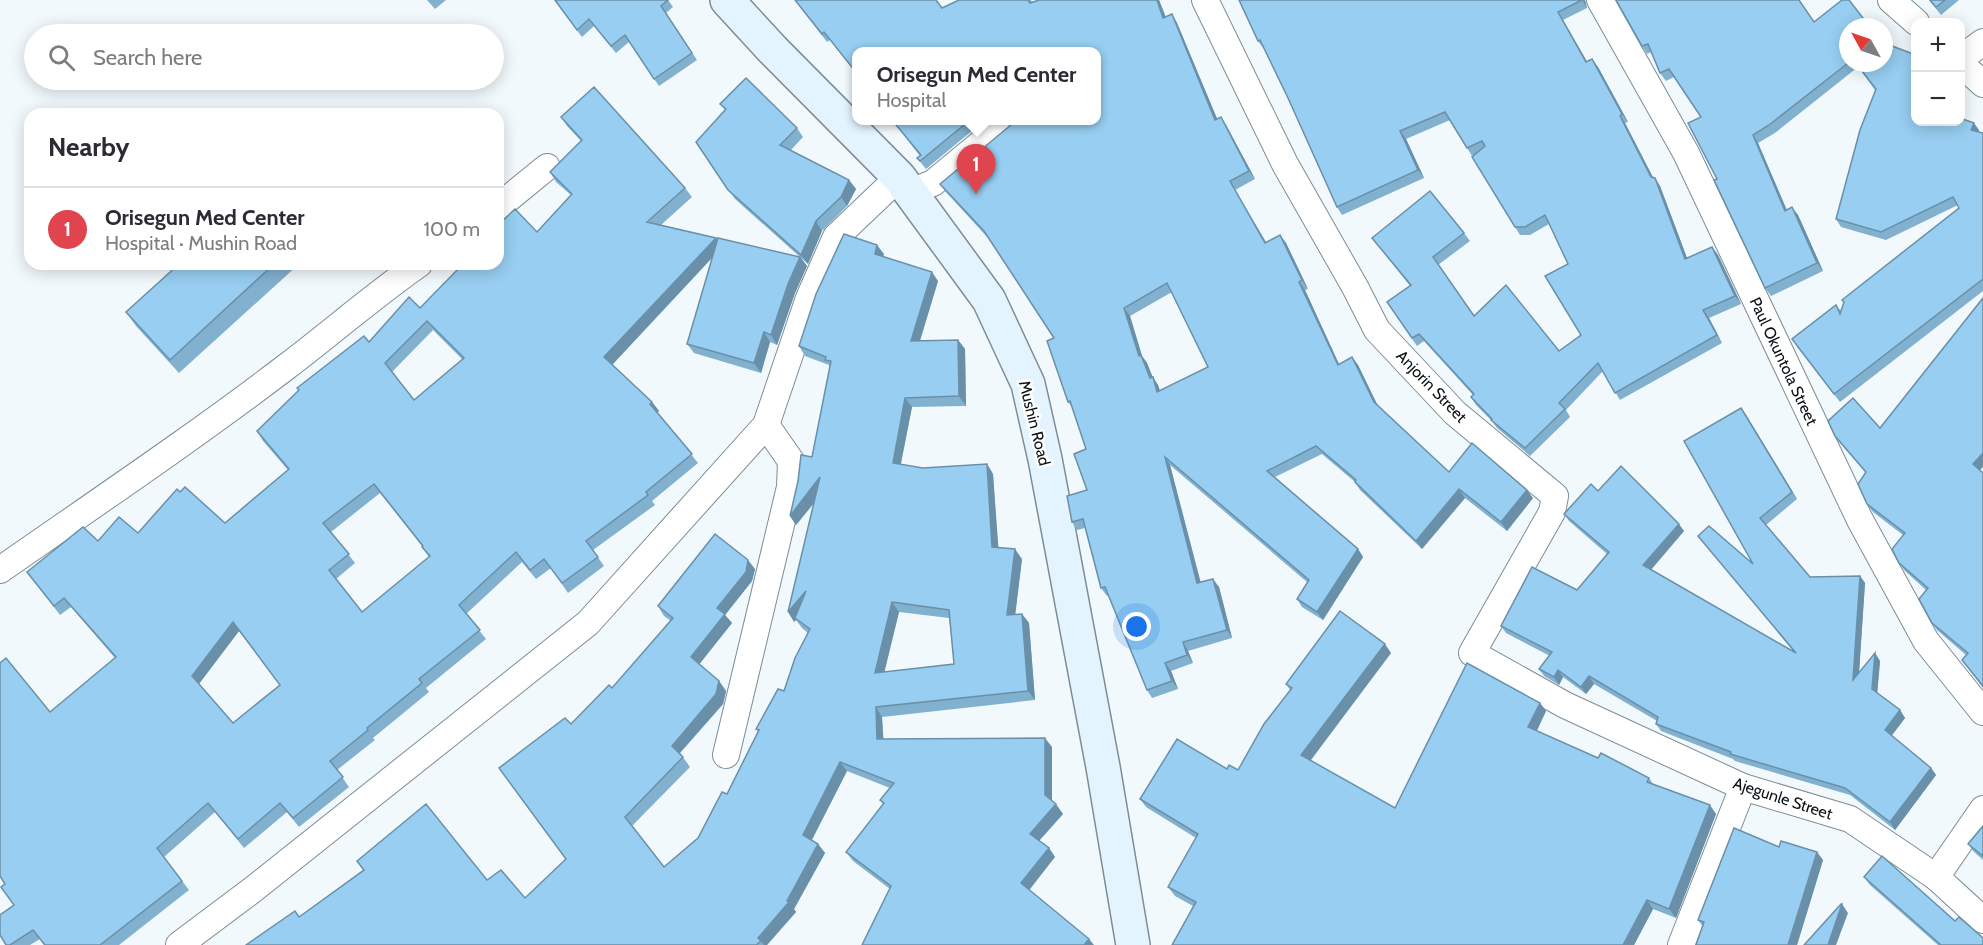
<!DOCTYPE html>
<html lang="en">
<head>
<meta charset="utf-8">
<style>
  body { margin:0; font-family:Cabin,sans-serif; background:#f2f2f3; color:#2b2b33 }
  .controls { position:absolute; right:18px; top:18px; display:grid; overflow:hidden; border-radius:12px; box-shadow:0 3px 15px #0003 }
  .controls button { width:54px; height:54px; display:grid; place-items:center; padding:0; border:0; border-bottom:2px solid #e1e1e2; background:#fff; color:#2b2b33; font:30px sans-serif }
  .compass { position:absolute; left:1839px; top:18px; width:54px; height:54px; border-radius:50%; background:#fff; box-shadow:0 3px 15px #0003; rotate:310deg }
  .you { position:absolute; left:1137px; top:627px; width:21px; height:21px; margin:-15px; border:4px solid #fff; border-radius:50%; background:#1a73e8; box-shadow:0 0 0 9px #1a73e833 }
  .badge { display:grid; place-items:center; width:39px; height:39px; border-radius:50%; background:#0b8043; color:#fff; font-size:20px; font-weight:700 }
  .pin { position:absolute; translate:-50% -50px; filter:drop-shadow(0 2px 3px #0008) }
  .pin::after { content:''; position:absolute; top:32px; width:21px; height:18px; background:inherit; clip-path:polygon(0 0,100% 0,50% 100%) }
  .popup { position:absolute; left:852px; top:47px; width:249px; height:78px; box-sizing:border-box; display:grid; place-content:center; border-radius:12px; background:#fff; filter:drop-shadow(0 2px 4px #0005); font-size:20px; white-space:nowrap; color:#7c7c81 }
  .popup b { font-size:22px; color:#2b2b33 }
  .popup::after { content:''; position:absolute; left:50%; top:100%; margin-left:-12px; border:12px solid transparent; border-top-color:#fff }
  .list { margin:0; padding:0; list-style:none }
  h2 { display:flex; justify-content:space-between; align-items:center; height:78px; margin:0; padding:0 24px; font-size:26px }
  h2 small { font-size:20px; font-weight:400; color:#7c7c81 }
  .list li { display:grid; grid-template-columns:39px 1fr auto; gap:18px; align-items:center; box-sizing:border-box; height:84px; padding:0 24px; border-top:2px solid #e1e1e2 }
  .list b { display:block; font-size:22px; white-space:nowrap }
  .list p { margin:0; font-size:20px; white-space:nowrap; color:#7c7c81 }
  .list em { font-size:20px; font-style:normal; color:#7c7c81 }
  .icon { flex:none; width:33px; height:33px; fill:none; stroke:currentColor; stroke-width:2; stroke-linecap:round; stroke-linejoin:round }
  .map { position:relative; flex:none; width:1983px; height:945px; overflow:hidden }
  .search { position:absolute; background:#fff; box-shadow:0 3px 15px #0003; left:24px; top:24px; width:480px; height:66px; display:flex; align-items:center; gap:15px; box-sizing:border-box; padding:0 21px; border-radius:33px; color:#7c7c81; font-size:22px }
  .panel { position:absolute; background:#fff; box-shadow:0 3px 15px #0003; left:24px; top:108px; width:480px; height:162px; border-radius:18px }
  .map>svg:first-child { display:block }
  .lines { fill:none; stroke-linecap:round; stroke-linejoin:round }
  .street-casing { stroke:#7d8c96; stroke-width:28 }
  .secondary-casing { stroke:#7d8c96; stroke-width:36 }
  .street { stroke:#fff; stroke-width:26 }
  .secondary { stroke:#e4f4fe; stroke-width:33 }
  .wall { fill:#82b1cf; fill-rule:evenodd }
  .shaded-wall { fill:#6a90a9 }
  .building { fill:#97cef1; stroke:#6a90a9; stroke-width:1.5; fill-rule:evenodd }
  .labels { text-anchor:middle; stroke-width:5; stroke-linejoin:round; paint-order:stroke }
  .street-label { font-size:16px; fill:#0b1114; stroke:#fff }
</style>
</head>
<body>
<div class="map">
<svg width="1983" height="945" viewBox="0 0 1983 945">
  <rect width="100%" height="100%" fill="#f2f9fd"/>
  <g class="lines">
    <defs>
      <g id="street">
        <polyline points="1205,0 1285,164 1355,287 1377,330 1455,413 1555,496 1552,512 1472,653 1565,705 1743,787 1850,819 1936,877 1983,920"/>
        <polyline points="1600,0 1686,153 1860,520 1926,641 1983,712"/>
        <polyline points="1891,0 1916,22"/>
        <polyline points="1960,59 1983,42"/>
        <polyline points="1960,63 1983,84"/>
        <polyline points="910,192 933,183 1008,121"/>
        <polyline points="498,207 547,167"/>
        <path d="M0,570C96,503 193,438 286,367C331,333 373,296 419,264"/>
        <polyline points="726,755 790,487 791,461 766,425"/>
        <polyline points="1936,877 1983,809"/>
        <polyline points="179,945 251,891 588,623 766,425 809,298 836,237 899,177"/>
        <polyline points="1681,945 1743,787"/>
      </g>
      <polyline id="secondary" points="727,0 773,50 899,177 989,300 1028,384 1045,459 1103,767 1133,945"/>
    </defs>
    <use href="#street" class="street-casing"/>
    <use href="#secondary" class="secondary-casing"/>
    <use href="#street" class="street"/>
    <use href="#secondary" class="secondary"/>
  </g>
  <g class="wall">
    <polygon points="427,0 446,0 435,9"/>
    <polygon points="554,0 668,0 673,7 666,13 697,60 659,86 629,42 616,53 594,26 582,37"/>
    <path d="M795,0L942,8L959,0H1031L1032,2L1039,0H1159L1166,17L1172,14L1177,23L1217,119L1226,125L1255,179L1235,190L1266,242L1280,235L1286,243L1308,289L1305,290L1339,364L1352,357L1358,365L1377,405L1449,472L1533,498L1507,531L1465,498L1422,549L1360,490L1355,482L1322,454L1275,477L1358,549L1363,557L1323,620L1302,607L1297,599L1307,582L1170,465L1200,582L1219,587L1232,638L1188,651L1193,663L1171,671L1178,689L1152,698L1147,690L1109,595L1107,596L1101,588L1085,528L1077,530L1072,522L1087,490L1086,449L1073,408L1068,402L1054,338L988,238L946,192L940,184L1096,120L856,51V73L830,40L827,42ZM1172,292L1208,367L1160,391L1158,385L1152,377L1147,363L1142,356L1130,316Z"/>
    <polygon points="1585,0 1587,8 1563,20 1587,62 1598,67 1628,122 1625,123 1653,178 1655,178 1660,186 1687,258 1712,247 1718,255 1741,304 1709,318 1722,343 1620,400 1603,371 1566,410 1570,417 1530,456 1497,428 1491,420 1476,405 1471,397 1473,395 1424,341 1417,346 1387,302 1410,286 1372,238 1464,233 1470,241 1438,265 1474,316 1559,351 1581,335 1568,264 1549,224 1530,235 1520,235 1515,227 1475,154 1472,156 1450,120 1406,139 1424,178 1342,215 1337,207 1288,98 1264,49 1258,41"/>
    <polygon points="1616,0 1814,22 1848,63 1884,63 1916,122 1979,130 1979,132 1983,133 1983,291 1840,402 1797,347 1836,305 1841,311 1959,208 1958,205 1886,240 1841,227 1836,219 1875,90 1858,67 1775,133 1758,143 1787,210 1798,215 1823,271 1771,296 1765,288 1717,179 1701,117 1674,77 1666,81 1660,73 1651,52 1647,54 1642,46"/>
    <polygon points="1929,0 1959,0 1941,15"/>
    <path d="M720,104L797,128L803,137L791,150L849,180L856,189L847,206L822,231L808,264L801,258L807,266L795,293L777,345L770,342L761,373L694,353L687,344L712,258L612,365L652,402L659,411L657,412L698,463L652,501L655,505L593,550L604,566L568,593L551,568L536,579L522,562L466,614L486,639L426,688L429,692L373,738L375,740L337,770L349,787L299,827L287,812L244,848L215,812L164,857L189,890L119,945H44L40,939L30,945H6L14,905L5,884L50,712L115,658L71,607L60,615L27,572L98,541L138,533L225,523L288,470L263,441L257,431L369,342L420,308L537,232L571,195L556,182L550,172L581,141L567,126L561,117L685,188L692,197L661,225L716,238L717,240L800,257L735,199L696,142L725,110ZM433,330L462,359L414,400L392,372ZM380,493L422,546V547L429,557L362,612L336,579L355,563L331,532ZM239,631L280,685L233,723L199,684Z"/>
    <polygon points="892,120 985,120 926,169 917,158 920,156"/>
    <path d="M884,254L883,257L938,281L920,341L958,340L965,349L966,406L912,407L901,464L923,468L987,464L993,474L998,548L1022,559L1015,614H1022L1029,623L1035,700L882,717L883,739L1052,747V801L1063,814L1039,841L1049,848L1055,857L890,889L853,861L846,852L883,804L880,800L890,788L847,771L812,840L818,844L825,853L794,909L796,912L767,945H246L299,917L363,870L357,861L487,880L525,898L566,859L571,724L612,688L671,621L664,616L658,606L755,569L752,581L725,615L732,623L699,664L719,681L726,691L723,704L680,753L690,767L632,826L664,867L698,838L727,794L758,731L756,729L784,691L808,633L802,628L796,620L794,622L814,503L796,525L790,516L812,457L830,367L829,365L805,356L799,346ZM899,612L949,618L954,664L884,672Z"/>
    <polygon points="179,264 299,264 179,373 136,326 126,312"/>
    <polygon points="1746,415 1797,499 1766,525 1810,577 1860,576 1865,583 1859,673 1875,653 1880,661 1877,693 1900,710 1905,718 1891,736 1931,768 1936,775 1895,830 1850,795 1735,761 1733,759 1661,731 1656,724 1657,721 1594,684 1586,694 1563,677 1559,685 1544,676 1539,669 1550,656 1506,633 1501,626 1577,590 1607,554 1569,521 1564,514 1598,491 1684,531 1651,570 1794,652 1698,536 1753,564"/>
    <polygon points="1880,428 1980,470 1983,473 1983,688 1962,660 1966,655 1937,630 1932,623 1926,590 1905,571 1899,563 1903,535 1873,512 1867,504 1866,473 1841,444 1835,436"/>
    <polygon points="1391,653 1310,760 1395,808 1540,703 1546,711 1537,731 1598,758 1649,778 1653,784 1716,814 1676,918 1653,909 1634,945 1172,945 1193,906 1175,896 1168,887 1196,838 1146,807 1140,799 1227,769 1238,770 1290,690 1286,684"/>
    <polygon points="1983,826 1983,860 1974,852 1968,844"/>
    <polygon points="1779,847 1823,860 1797,945 1696,945 1703,927 1698,920"/>
    <polygon points="1864,877 1955,921 1983,945 1938,945 1870,885"/>
  </g>
  <g class="shaded-wall">
    <polygon points="1157,0 1159,0 1169,26 1163,18"/>
    <polygon points="1582,0 1585,0 1587,8"/>
    <polygon points="1558,12 1563,20 1592,70 1586,62"/>
    <polygon points="1172,14 1177,23 1221,128 1215,120"/>
    <polygon points="1592,59 1598,67 1628,122 1622,114"/>
    <polygon points="1620,116 1625,123 1657,185 1651,177"/>
    <polygon points="1221,117 1226,125 1255,179 1249,171"/>
    <polygon points="1974,123 1979,130 1977,138 1971,130"/>
    <polygon points="1400,131 1406,139 1424,178 1418,170"/>
    <polygon points="1753,135 1758,143 1790,218 1785,211"/>
    <polygon points="1655,178 1660,186 1690,266 1685,259"/>
    <polygon points="849,180 856,189 847,206 841,197"/>
    <polygon points="1230,181 1235,190 1271,251 1265,243"/>
    <polygon points="1792,207 1798,215 1823,271 1817,263"/>
    <polygon points="816,221 822,231 808,264 801,255"/>
    <polygon points="1280,235 1286,243 1308,289 1302,280"/>
    <polygon points="716,238 722,247 611,366 604,357"/>
    <polygon points="877,245 884,254 881,264 875,254"/>
    <polygon points="1712,247 1718,255 1741,304 1735,296"/>
    <polygon points="800,257 807,266 795,293 777,345 771,335 788,284"/>
    <polygon points="932,272 938,281 917,350 911,341"/>
    <polygon points="1299,282 1305,290 1343,373 1338,365"/>
    <polygon points="1124,308 1130,316 1142,356 1147,363 1154,380 1153,377 1158,385 1163,400 1157,392 1139,356"/>
    <polygon points="1703,310 1709,318 1722,343 1717,335"/>
    <polygon points="764,332 770,342 761,373 754,363"/>
    <polygon points="958,340 965,349 966,406 959,396"/>
    <polygon points="1352,357 1358,365 1380,410 1374,402"/>
    <polygon points="905,398 912,407 899,472 893,463"/>
    <polygon points="652,402 659,411 657,413 650,404"/>
    <polygon points="1741,408 1746,415 1797,499 1792,492"/>
    <polygon points="1983,453 1983,467 1978,472 1973,464"/>
    <polygon points="1165,457 1170,465 1203,591 1197,583"/>
    <polygon points="987,464 993,474 999,556 992,547"/>
    <polygon points="820,477 827,487 796,525 790,516"/>
    <polygon points="1459,489 1465,498 1422,549 1416,541"/>
    <polygon points="1527,490 1533,498 1507,531 1501,522"/>
    <polygon points="1679,524 1684,531 1648,573 1643,565"/>
    <polygon points="1015,549 1022,559 1014,625 1007,615"/>
    <polygon points="1358,549 1363,557 1323,620 1317,612"/>
    <polygon points="748,560 755,569 752,581 725,615 732,623 698,666 691,657 717,608"/>
    <polygon points="1860,576 1865,583 1858,688 1853,680"/>
    <polygon points="1213,579 1219,587 1232,638 1227,630"/>
    <polygon points="806,591 813,601 794,622 788,612"/>
    <polygon points="892,602 899,612 882,682 875,673"/>
    <polygon points="1022,614 1029,623 1035,700 1028,691"/>
    <polygon points="233,622 239,631 198,685 192,676"/>
    <polygon points="1183,642 1188,651 1193,663 1187,655"/>
    <polygon points="1385,644 1391,653 1308,764 1301,755"/>
    <polygon points="1875,653 1880,661 1877,696 1872,689"/>
    <polygon points="1165,663 1171,671 1178,689 1172,681"/>
    <polygon points="1558,670 1563,677 1559,685 1554,677"/>
    <polygon points="1589,676 1594,684 1586,694 1581,687"/>
    <polygon points="719,681 726,691 723,704 678,755 672,746"/>
    <polygon points="1540,703 1546,711 1534,736 1528,727"/>
    <polygon points="876,707 882,717 884,748 877,739"/>
    <polygon points="1900,710 1905,718 1890,738 1885,730"/>
    <polygon points="1045,738 1052,747 1052,804 1045,795"/>
    <polygon points="840,762 847,771 809,845 803,835"/>
    <polygon points="1931,768 1936,775 1895,830 1890,822"/>
    <polygon points="1056,804 1063,814 1037,843 1030,834"/>
    <polygon points="1710,805 1716,814 1676,918 1669,909"/>
    <polygon points="818,844 825,853 794,909 796,912 767,945 764,945 758,938 787,901"/>
    <polygon points="1049,848 1055,857 1027,893 1021,883"/>
    <polygon points="1817,852 1823,860 1797,945 1788,945"/>
    <polygon points="1647,900 1653,909 1634,945 1623,945"/>
    <polygon points="1842,904 1848,913 1836,945 1828,945"/>
    <polygon points="1089,939 1094,945 1084,945"/>
  </g>
  <g class="building">
    <polygon points="555,0 668,0 661,6 692,53 654,79 625,35 611,46 589,19 577,30"/>
    <path d="M795,0H936L942,8L959,0H1028L1030,3L1039,0H1157L1163,18L1172,14L1215,120L1221,117L1249,171L1230,181L1265,243L1280,235L1302,280L1299,282L1338,365L1352,357L1374,402L1449,472L1472,443L1527,490L1501,522L1459,489L1416,541L1355,482L1356,480L1316,446L1267,471L1358,549L1317,612L1297,599L1309,580L1165,457L1197,583L1213,579L1227,630L1183,642L1187,655L1165,663L1172,681L1147,690L1105,587L1101,588L1083,519L1072,522L1067,496L1087,490L1074,454L1086,449L1070,401L1068,402L1047,341L1054,338L984,231L940,184L1012,124L1015,120H1096V51H856V70L855,71L824,32L822,34ZM1167,283L1208,367L1157,392L1153,377L1150,378L1141,355L1139,356L1124,308Z"/>
    <polygon points="1239,0 1582,0 1558,12 1586,62 1592,59 1622,114 1620,116 1651,177 1655,178 1685,259 1712,247 1735,296 1703,310 1717,335 1615,393 1598,363 1559,403 1565,409 1525,448 1491,420 1492,419 1471,397 1474,394 1419,334 1412,338 1387,302 1411,285 1372,238 1430,191 1464,233 1433,257 1474,316 1506,285 1559,351 1581,335 1545,276 1568,264 1545,215 1525,227 1515,227 1472,157 1485,146 1482,141 1467,148 1445,112 1400,131 1418,170 1337,207 1288,98 1260,40 1258,41"/>
    <polygon points="1616,0 1799,0 1814,22 1842,0 1849,0 1870,27 1848,27 1848,63 1769,125 1753,135 1785,211 1792,207 1817,263 1765,288 1714,180 1717,179 1688,123 1701,117 1669,69 1660,73 1648,44 1642,46"/>
    <polygon points="1930,0 1945,0 1936,7"/>
    <polygon points="1884,43 1916,55 1916,122 1960,122 1960,118 1974,123 1971,130 1983,133 1983,279 1834,394 1792,339 1836,305 1840,314 1844,302 1842,300 1959,208 1953,197 1881,232 1836,219 1860,130 1876,89 1856,63 1884,63"/>
    <polygon points="746,78 797,128 780,145 849,180 841,197 816,221 801,255 728,190 696,142 726,109 720,104"/>
    <path d="M594,87L685,188L647,222L716,238L604,357L652,402L650,404L692,454L646,492L648,495L586,541L598,557L562,583L544,559L530,570L516,552L459,605L480,630L419,679L422,683L367,728L368,730L330,761L343,777L293,818L280,803L238,839L208,803L157,848L182,881L100,945H45L33,930L10,945H6L0,935V915L14,905L1,887L5,884L0,876V663L6,658L50,712L116,657L64,598L54,606L27,572L83,527L98,541L119,517L138,533L177,489L180,492L185,487L225,523L289,469L257,431L299,390L297,388L364,336L369,342L409,297L420,308L463,264H498V225L515,209L537,232L572,194L550,172L582,140L561,117ZM427,321L464,358L414,400L385,363ZM374,484L423,546L422,547L430,556L362,612L329,570L349,554L323,523ZM233,622L280,685L233,723L192,676Z"/>
    <polygon points="892,120 970,120 920,161 917,158 921,155"/>
    <path d="M844,234L877,245L875,254L932,272L911,341L958,340L959,396L905,398L893,463L923,468L987,464L992,547L1015,549L1007,615L1022,614L1028,691L876,707L877,739L1045,738V795L1056,804L1030,834L1049,848L1021,883L1089,939L1084,945H862L891,886L846,852L884,803L880,800L894,783L840,762L803,835L818,844L787,901L789,902L758,938L761,941L756,945H246L295,911L299,917L364,870L357,861L426,804L487,880L501,870L525,898L566,859L499,768L565,718L571,724L609,685L612,688L673,618L658,606L715,534L748,560L746,572L717,608L725,614L691,657L719,681L716,694L672,746L683,757L625,817L664,867L698,838L722,792L727,794L759,730L756,729L778,689L784,691L795,658L810,629L795,618L806,591L788,612L820,477L790,516L798,481L801,455L812,457L831,361L825,360L826,357L799,346L816,294ZM892,602L949,610L954,664L875,673Z"/>
    <polygon points="718,238 800,257 788,284 771,335 764,332 754,363 687,344"/>
    <polygon points="179,264 274,264 170,360 126,312"/>
    <polygon points="1983,298 1983,453 1973,464 1983,473 1983,686 1962,660 1968,653 1932,623 1919,599 1928,588 1899,563 1892,549 1905,533 1867,504 1858,484 1866,472 1835,436 1828,421 1853,398 1880,428"/>
    <polygon points="1741,408 1792,492 1760,518 1810,577 1860,576 1853,680 1875,653 1872,689 1900,710 1885,730 1931,768 1890,822 1845,788 1730,754 1731,752 1656,724 1658,717 1589,676 1581,687 1558,670 1554,677 1539,669 1552,652 1501,626 1532,567 1577,590 1609,552 1564,514 1591,484 1598,491 1621,466 1679,524 1643,565 1796,653 1698,536 1709,526 1753,564 1684,441"/>
    <polygon points="1340,611 1385,644 1301,755 1395,808 1467,663 1540,703 1528,727 1598,758 1601,753 1649,778 1647,782 1710,805 1669,909 1647,900 1623,945 1172,945 1196,902 1168,887 1198,834 1140,799 1177,739 1227,769 1229,765 1238,770 1264,724 1292,688 1286,684"/>
    <polygon points="1983,826 1983,856 1968,844"/>
    <polygon points="1734,828 1779,847 1781,841 1817,852 1788,945 1696,945 1704,922 1698,920"/>
    <polygon points="1882,856 1955,921 1959,917 1983,938 1983,945 1941,945 1864,877"/>
    <polygon points="1841,904 1842,904 1828,945 1804,945"/>
  </g>
  <g class="labels">
    <g class="street-label">
      <text transform="translate(1784 361) rotate(65)" y="6">Paul Okuntola Street</text>
      <text transform="translate(1432 386) rotate(46)" y="6">Anjorin Street</text>
      <text transform="translate(1035 423) rotate(76)" y="6">Mushin Road</text>
      <text transform="translate(1783 798) rotate(18)" y="6">Ajegunle Street</text>
    </g>
  </g>
</svg>
<div class="controls">
<button>+</button>
<button>−</button>
</div>
<svg class="compass" viewBox="-18 -18 36 36"><path d="M0-13l5 13h-10z" fill="#e53935"/><path d="M0 13l5-13h-10z" fill="#7c7c81"/></svg>
<div class="you"></div>
<div class="pin badge" style="left:976px;top:194px;background:#e0444e">1</div>
<div class="popup"><b>Orisegun Med Center</b>Hospital</div>
<div class="search"><svg class="icon" aria-label="search" viewBox="0 0 24 24"><circle cx="10" cy="10" r="6"/><path d="M15 15l6 6"/></svg>Search here</div>
<section class="panel">
<h2>Nearby<small></small></h2>
<ul class="list">
<li><span class="badge" style="background:#e0444e">1</span><div><b>Orisegun Med Center</b><p>Hospital · Mushin Road</p></div><em>100 m</em></li>
</ul>
</section>
</div>
</body>
</html>
